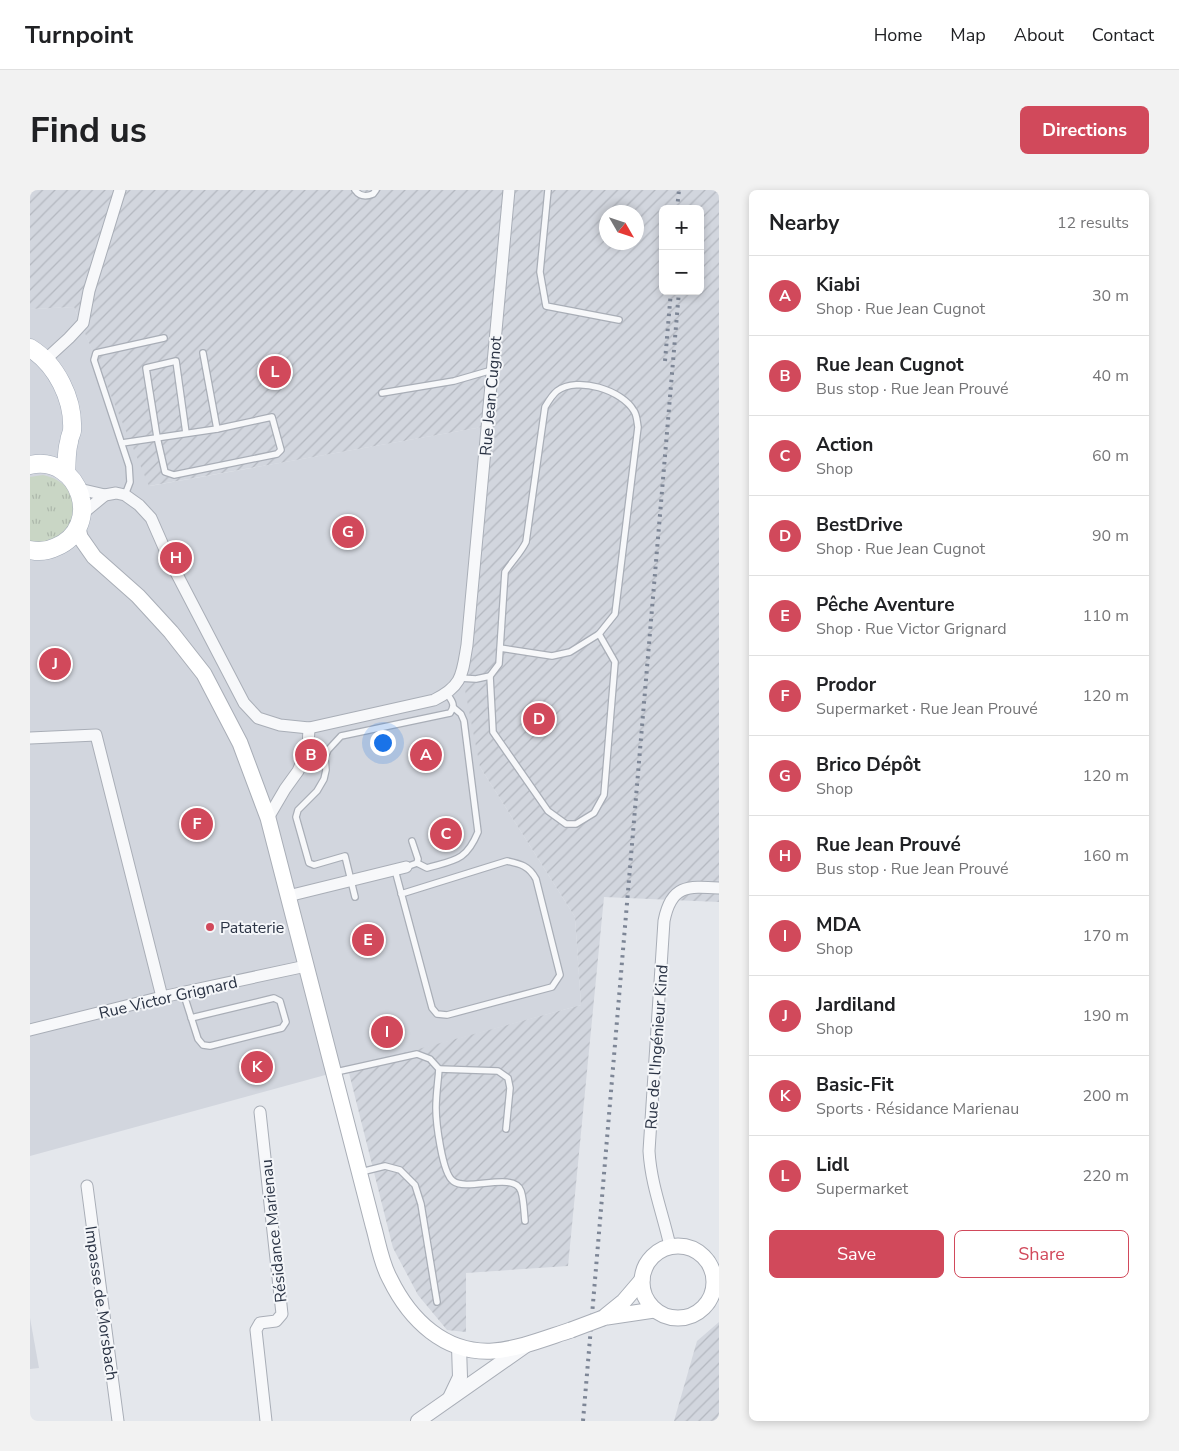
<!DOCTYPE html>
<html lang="en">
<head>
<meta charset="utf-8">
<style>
  body { margin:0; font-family:"Nunito Sans",sans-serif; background:#f2f2f2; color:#202124 }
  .controls { position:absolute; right:15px; top:15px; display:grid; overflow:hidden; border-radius:8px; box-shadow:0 2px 8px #0003 }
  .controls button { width:45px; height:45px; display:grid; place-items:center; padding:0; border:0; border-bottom:1px solid #e0e0e0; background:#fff; color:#202124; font:25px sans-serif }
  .compass { position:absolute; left:569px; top:15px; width:45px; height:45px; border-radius:50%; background:#fff; box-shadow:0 2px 8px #0003; rotate:129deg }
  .you { position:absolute; left:352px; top:552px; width:18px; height:18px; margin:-12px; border:4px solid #fff; border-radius:50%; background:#1a73e8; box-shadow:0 0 0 8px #1a73e833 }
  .badge { display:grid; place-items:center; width:32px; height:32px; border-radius:50%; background:#d1495b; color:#fff; font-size:16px; font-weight:700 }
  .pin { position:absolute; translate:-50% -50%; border:2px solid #fff; box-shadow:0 1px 5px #0006 }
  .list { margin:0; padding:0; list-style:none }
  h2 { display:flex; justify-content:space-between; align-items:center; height:65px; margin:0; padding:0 20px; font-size:21px }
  h2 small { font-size:16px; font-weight:400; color:#757577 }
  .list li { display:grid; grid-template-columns:32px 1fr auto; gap:15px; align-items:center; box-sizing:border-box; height:80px; padding:0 20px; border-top:1px solid #e0e0e0 }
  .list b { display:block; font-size:19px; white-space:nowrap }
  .list p { margin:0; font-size:16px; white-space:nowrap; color:#757577 }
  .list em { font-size:16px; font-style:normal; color:#757577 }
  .actions { display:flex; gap:10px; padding:15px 20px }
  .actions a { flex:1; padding:11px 0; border:1px solid #d1495b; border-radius:8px; text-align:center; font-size:18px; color:#d1495b }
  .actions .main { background:#d1495b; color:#fff }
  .map { position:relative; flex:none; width:689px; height:1231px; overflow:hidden; border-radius:8px }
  header { display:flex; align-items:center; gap:30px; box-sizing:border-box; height:70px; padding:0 25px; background:#fff; border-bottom:1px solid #e0e0e0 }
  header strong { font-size:24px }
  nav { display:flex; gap:28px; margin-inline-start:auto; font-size:18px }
  .intro { display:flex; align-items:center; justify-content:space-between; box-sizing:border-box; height:120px; padding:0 30px }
  h1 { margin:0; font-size:35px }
  .button { padding:12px 22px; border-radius:8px; background:#d1495b; color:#fff; font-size:18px; font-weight:700 }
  main { display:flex; gap:30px; padding:0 30px }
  aside { flex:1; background:#fff; border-radius:8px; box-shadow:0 2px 8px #0003 }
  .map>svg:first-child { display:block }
  .built { fill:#d2d6de }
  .industrial { fill:url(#industrial-furrows); fill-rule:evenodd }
  .grass { fill:url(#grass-tufts) }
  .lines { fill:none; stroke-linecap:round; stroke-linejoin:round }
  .service-casing { stroke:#a9aeb7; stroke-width:8 }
  .minor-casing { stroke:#a9aeb7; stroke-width:13 }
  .tertiary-casing { stroke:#a9aeb7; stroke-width:16 }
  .secondary-casing { stroke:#a9aeb7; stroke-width:17 }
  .primary-casing { stroke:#a3abb8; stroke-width:19 }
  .service { stroke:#f7f8fa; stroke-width:5.5 }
  .minor { stroke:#f7f8fa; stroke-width:11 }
  .tertiary { stroke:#f7f8fa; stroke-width:14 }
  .secondary { stroke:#fff; stroke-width:15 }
  .primary { stroke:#fff; stroke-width:18 }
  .rail { stroke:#7d8696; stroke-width:4; stroke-dasharray:2.5 5; stroke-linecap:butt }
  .secondary-bridge-casing { stroke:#a9aeb7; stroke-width:17; stroke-linecap:butt }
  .secondary-bridge { stroke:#fff; stroke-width:15 }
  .poi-dot { fill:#d1495b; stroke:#f4f6f9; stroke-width:2 }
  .labels { text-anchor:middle; stroke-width:4; stroke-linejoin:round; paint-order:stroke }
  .street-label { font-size:16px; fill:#2b3445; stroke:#f4f6f9 }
  .poi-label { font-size:16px; fill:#2b3445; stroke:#f4f6f9; text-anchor:start }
</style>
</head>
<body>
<header>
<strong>Turnpoint</strong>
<nav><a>Home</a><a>Map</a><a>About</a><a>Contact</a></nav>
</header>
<div class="intro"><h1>Find us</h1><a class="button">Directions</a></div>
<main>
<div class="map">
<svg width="689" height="1231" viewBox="0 0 689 1231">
  <defs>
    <pattern id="industrial-furrows" width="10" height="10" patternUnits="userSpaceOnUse" patternTransform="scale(1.25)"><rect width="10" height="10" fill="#d2d6de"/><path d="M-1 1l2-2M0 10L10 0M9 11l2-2" fill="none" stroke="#b4b8c0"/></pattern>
    <pattern id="grass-tufts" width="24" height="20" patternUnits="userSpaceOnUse" patternTransform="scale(1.25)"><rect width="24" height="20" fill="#c9d6c5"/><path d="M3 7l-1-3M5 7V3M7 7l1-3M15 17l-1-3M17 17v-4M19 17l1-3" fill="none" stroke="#adb8ab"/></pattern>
  </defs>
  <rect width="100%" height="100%" fill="#e4e7ec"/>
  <g class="built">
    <polygon points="44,117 120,296 452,237 450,577 545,727 551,815 0,966 0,119"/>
    <polygon points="0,1128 9,1178 0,1179"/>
  </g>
  <g class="industrial">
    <path d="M0,0H689V712L574,707L538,1076L436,1083V1142L417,1140L388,1105L363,1058L319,883L292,885L551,815L545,727L450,577L435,500L452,237L119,296L44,117L0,119ZM633,19H670V101H633ZM576,22H606V52H576Z"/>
    <polygon points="689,1132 689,1231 644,1231 667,1151"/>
  </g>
  <path class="grass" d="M13,285C68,297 41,365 0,351V287Z"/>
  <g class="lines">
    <defs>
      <g id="service">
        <path d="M325,0C330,7 336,7 343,4L346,0"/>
        <polyline points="518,0 510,82 516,116 589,130"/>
        <polyline points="352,203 424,191 462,180"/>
        <polyline points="156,243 146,171 116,178 127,247 135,282 144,285 247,264 251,260 242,227 187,239"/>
        <polyline points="92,253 187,239 173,163"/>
        <polyline points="95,305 100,292 99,276 64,170 66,163 134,148"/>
        <polyline points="460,486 463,542 518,621 536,634 546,634 564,623 574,605 585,472 569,444"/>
        <path d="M429,488L446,489L460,486L469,474L475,382C482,371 490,364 496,352L515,217C518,212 522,205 527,201C548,186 592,200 604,221C607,225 607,232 608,237L585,424L569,444L540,462L522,466L470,458"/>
        <path d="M387,673L397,678C425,670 436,671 448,642L434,531L431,524L424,518"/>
        <polyline points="376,677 387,673 388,669 382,651"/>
        <path d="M365,680L402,818L407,824L417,825L522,797L530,785L506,689C499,676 491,674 477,671L371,704"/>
        <path d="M325,707L315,666L284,675L279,673L266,627L268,620L287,601L294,589L296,580L295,567L298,560L311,546L420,523C426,515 422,511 417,504"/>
        <polyline points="153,802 168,849 173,855 180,856 252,838 256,832 250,811 244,808 161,828"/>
        <polyline points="409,879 468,881 478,888 480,898 476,939"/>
        <path d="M306,882L387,864L400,869L409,879C408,892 406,905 406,918C406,932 412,983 423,991C437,1002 484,981 491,1001C494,1010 494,1022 495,1031"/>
        <polyline points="331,982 355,976 370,980 385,995 391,1014 407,1112"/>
      </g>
      <g id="minor">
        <polyline points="15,170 39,148 53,133 59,101 90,0"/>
        <path d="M49,299L75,305L86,303L95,305L109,315L121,328L139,369L214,513L228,528L250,535L279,538L404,510C433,496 432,484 437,455L479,0"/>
        <polyline points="52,324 75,305"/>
        <polyline points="0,548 66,545 132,807"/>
        <polyline points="238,628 255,599 268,581 278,558 279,538"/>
        <polyline points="258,706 376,677"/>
        <polyline points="0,840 132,807 276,776"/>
        <polyline points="230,922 252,1124 246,1131 230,1133 226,1140 236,1231"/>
        <polyline points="57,996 88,1231"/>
        <path d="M640,1056C633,1024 621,995 619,961L634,731C641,695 657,696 689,698"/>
      </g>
      <g id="tertiary">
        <polyline points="420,1208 430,1187 429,1157"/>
        <polyline points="388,1231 495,1156"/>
      </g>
      <g id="secondary">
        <path d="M48,338L50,347L64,367L108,406L141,442L174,484L210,553L238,628L343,1035C348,1052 351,1073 360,1089C380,1130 415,1164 463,1161C489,1159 516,1148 541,1140"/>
        <circle cx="648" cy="1092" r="36"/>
        <polyline points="577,1127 624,1120"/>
        <polyline points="573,1128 594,1111 612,1090"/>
      </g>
      <g id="primary">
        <path d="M0,158C26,174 44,209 42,241C41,245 39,248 39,252C36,262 37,273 36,283"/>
        <path d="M0,275C50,264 74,337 26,357C18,361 9,362 0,360"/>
      </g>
    </defs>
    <use href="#service" class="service-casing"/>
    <use href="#minor" class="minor-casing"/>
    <use href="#tertiary" class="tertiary-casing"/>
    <use href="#secondary" class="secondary-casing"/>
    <use href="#primary" class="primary-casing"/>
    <use href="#service" class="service"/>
    <use href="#minor" class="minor"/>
    <use href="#tertiary" class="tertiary"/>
    <use href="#secondary" class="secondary"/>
    <use href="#primary" class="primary"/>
    <g class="rail">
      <polyline points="647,19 649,0"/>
      <polyline points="635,171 641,101"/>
      <polyline points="553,1231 649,101"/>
    </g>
    <defs>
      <polyline id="secondary-bridge" points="541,1140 573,1128"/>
    </defs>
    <use href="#secondary-bridge" class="secondary-bridge-casing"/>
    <use href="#secondary-bridge" class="secondary-bridge"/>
  </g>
  <circle class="poi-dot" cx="180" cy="737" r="5"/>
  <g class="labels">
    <g class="street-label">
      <text transform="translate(460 206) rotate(-85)" y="6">Rue Jean Cugnot</text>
      <text transform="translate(138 807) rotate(-13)" y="6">Rue Victor Grignard</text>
      <text transform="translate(626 857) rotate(-86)" y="6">Rue de l'Ingénieur Kind</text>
      <text transform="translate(243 1041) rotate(-96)" y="6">Résidance Marienau</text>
      <text transform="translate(72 1113) rotate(82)" y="6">Impasse de Morsbach</text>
    </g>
    <g class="poi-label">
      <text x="190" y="743">Pataterie</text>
    </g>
  </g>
</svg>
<div class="controls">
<button>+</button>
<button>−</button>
</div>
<svg class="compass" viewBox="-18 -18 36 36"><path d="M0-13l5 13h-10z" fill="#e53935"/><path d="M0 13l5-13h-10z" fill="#757577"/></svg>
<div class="you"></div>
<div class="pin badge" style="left:396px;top:565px">A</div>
<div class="pin badge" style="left:281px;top:565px">B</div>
<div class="pin badge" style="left:416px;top:644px">C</div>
<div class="pin badge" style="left:509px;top:529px">D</div>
<div class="pin badge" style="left:338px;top:750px">E</div>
<div class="pin badge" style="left:167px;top:634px">F</div>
<div class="pin badge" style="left:318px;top:342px">G</div>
<div class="pin badge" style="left:146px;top:368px">H</div>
<div class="pin badge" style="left:357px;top:842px">I</div>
<div class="pin badge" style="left:25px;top:474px">J</div>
<div class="pin badge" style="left:227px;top:877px">K</div>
<div class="pin badge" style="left:245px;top:182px">L</div>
</div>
<aside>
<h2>Nearby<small>12 results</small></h2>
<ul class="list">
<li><span class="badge">A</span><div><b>Kiabi</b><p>Shop · Rue Jean Cugnot</p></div><em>30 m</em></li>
<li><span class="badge">B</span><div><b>Rue Jean Cugnot</b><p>Bus stop · Rue Jean Prouvé</p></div><em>40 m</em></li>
<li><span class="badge">C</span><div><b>Action</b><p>Shop</p></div><em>60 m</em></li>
<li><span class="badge">D</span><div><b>BestDrive</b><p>Shop · Rue Jean Cugnot</p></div><em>90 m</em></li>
<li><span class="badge">E</span><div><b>Pêche Aventure</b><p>Shop · Rue Victor Grignard</p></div><em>110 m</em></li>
<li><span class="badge">F</span><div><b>Prodor</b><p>Supermarket · Rue Jean Prouvé</p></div><em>120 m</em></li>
<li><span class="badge">G</span><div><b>Brico Dépôt</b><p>Shop</p></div><em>120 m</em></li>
<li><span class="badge">H</span><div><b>Rue Jean Prouvé</b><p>Bus stop · Rue Jean Prouvé</p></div><em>160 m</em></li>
<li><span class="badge">I</span><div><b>MDA</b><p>Shop</p></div><em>170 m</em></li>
<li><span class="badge">J</span><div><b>Jardiland</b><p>Shop</p></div><em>190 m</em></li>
<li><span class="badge">K</span><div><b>Basic-Fit</b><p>Sports · Résidance Marienau</p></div><em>200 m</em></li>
<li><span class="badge">L</span><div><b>Lidl</b><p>Supermarket</p></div><em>220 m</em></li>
</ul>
<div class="actions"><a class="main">Save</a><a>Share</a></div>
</aside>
</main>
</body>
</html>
